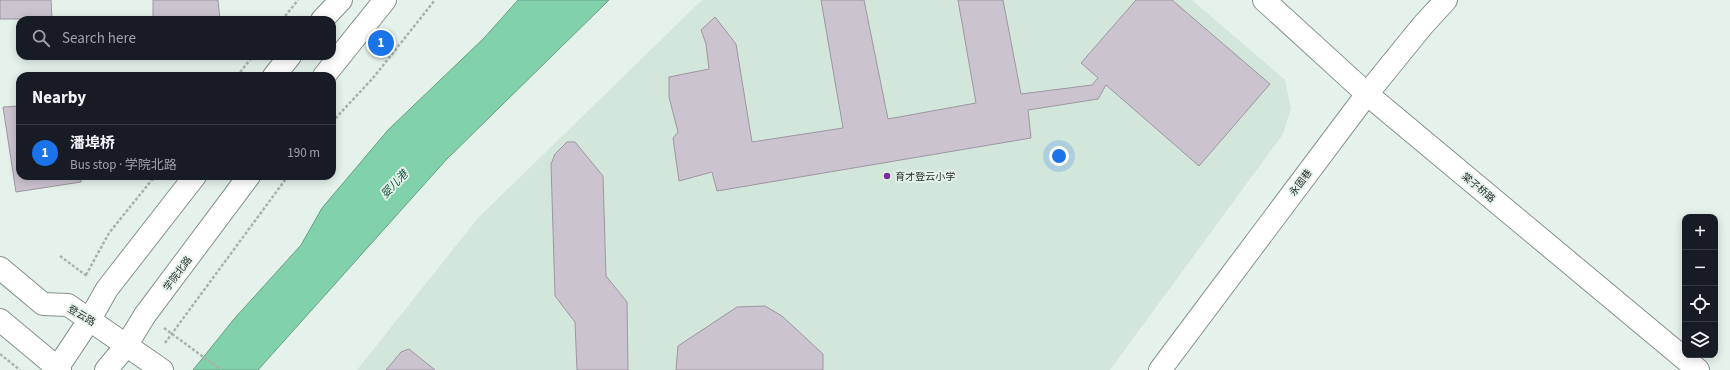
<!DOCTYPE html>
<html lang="en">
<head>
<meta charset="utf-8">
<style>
  body { margin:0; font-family:"Source Sans 3","Noto Sans SC",sans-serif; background:#242831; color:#f1f3f6 }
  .controls { position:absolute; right:12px; bottom:12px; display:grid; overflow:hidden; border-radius:8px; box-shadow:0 2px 10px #0003 }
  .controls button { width:36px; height:36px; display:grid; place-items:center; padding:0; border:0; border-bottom:1px solid #363941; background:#171b24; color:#f1f3f6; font:20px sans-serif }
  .you { position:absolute; left:1059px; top:156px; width:14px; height:14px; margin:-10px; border:3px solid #fff; border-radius:50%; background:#1a73e8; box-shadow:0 0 0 6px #1a73e833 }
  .badge { display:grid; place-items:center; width:26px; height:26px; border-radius:50%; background:#1a73e8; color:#fff; font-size:13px; font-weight:700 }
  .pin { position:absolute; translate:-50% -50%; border:2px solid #fff; box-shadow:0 1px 4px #0006 }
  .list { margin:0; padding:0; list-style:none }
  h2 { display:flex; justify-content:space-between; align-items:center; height:52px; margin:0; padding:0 16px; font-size:17px }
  h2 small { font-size:13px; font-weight:400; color:#9ea1a6 }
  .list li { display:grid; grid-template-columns:26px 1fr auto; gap:12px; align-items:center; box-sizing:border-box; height:56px; padding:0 16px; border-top:1px solid #363941 }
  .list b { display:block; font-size:15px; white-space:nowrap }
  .list p { margin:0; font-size:13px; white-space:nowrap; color:#9ea1a6 }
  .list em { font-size:13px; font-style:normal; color:#9ea1a6 }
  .icon { flex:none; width:22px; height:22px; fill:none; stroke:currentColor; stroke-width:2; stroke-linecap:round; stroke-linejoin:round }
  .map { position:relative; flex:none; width:1730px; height:370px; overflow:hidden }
  .search { position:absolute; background:#171b24; box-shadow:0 2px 10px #0003; left:16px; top:16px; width:320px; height:44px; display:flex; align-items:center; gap:10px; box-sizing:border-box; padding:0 14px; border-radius:12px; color:#9ea1a6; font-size:15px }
  .panel { position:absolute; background:#171b24; box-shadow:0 2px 10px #0003; left:16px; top:72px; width:320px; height:108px; border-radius:12px }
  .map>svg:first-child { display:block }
  .built { fill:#d3e6db }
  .water { fill:#81d1aa; stroke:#66a084 }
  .building { fill:#cbc4cf; stroke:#9d96a1 }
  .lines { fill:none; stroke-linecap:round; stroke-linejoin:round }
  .minor-casing { stroke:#86918b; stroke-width:24 }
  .major-casing { stroke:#86918b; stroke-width:24 }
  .path { stroke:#a8b3ad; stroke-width:2.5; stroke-dasharray:3 2; stroke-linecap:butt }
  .minor { stroke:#fff; stroke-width:22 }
  .major { stroke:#fff; stroke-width:22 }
  .poi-dot { fill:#792d9e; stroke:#e5f2eb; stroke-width:1.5 }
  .labels { text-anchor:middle; stroke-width:3.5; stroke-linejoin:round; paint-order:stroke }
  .poi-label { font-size:10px; fill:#282d2a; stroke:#e5f2eb; text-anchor:start }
  .street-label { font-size:10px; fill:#282d2a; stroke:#e5f2eb }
  .water-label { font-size:11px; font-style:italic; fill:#115138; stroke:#e5f2eb }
</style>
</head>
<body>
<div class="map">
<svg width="1730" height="370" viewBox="0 0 1730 370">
  <rect width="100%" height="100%" fill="#e5f2eb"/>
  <polygon class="built" points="702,0 1192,0 1285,80 1291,108 1283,134 1110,370 357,370 478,218"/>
  <polygon class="water" points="518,0 609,0 446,160 258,370 193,370 234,319 301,245 322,208 388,130 484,38"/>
  <g class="building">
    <polygon points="0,0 51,0 52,19 0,19"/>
    <polygon points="153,0 218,0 220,20 153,20"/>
    <polygon points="821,0 864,0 888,119 976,103 958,0 1003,0 1021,94 1092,85 1098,78 1081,63 1136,0 1172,0 1270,84 1199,166 1106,85 1098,99 1028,110 1031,138 717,191 712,172 679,181 673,138 678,132 669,97 669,77 709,69 706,44 701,30 715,17 736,44 752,142 843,128"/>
    <polygon points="20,106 20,176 81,176 81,182 16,192 3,107"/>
    <polygon points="567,142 575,142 603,176 606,276 627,302 628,370 577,370 575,322 555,296 551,164 555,154"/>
    <polygon points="765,306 782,316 823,354 823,370 676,370 678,346 737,307"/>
    <polygon points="409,349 435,370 386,370 401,352"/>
  </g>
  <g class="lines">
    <defs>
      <g id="minor">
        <polyline points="1264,0 1367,94 1698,370"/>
        <polyline points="1160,370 1367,94 1423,25 1446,0"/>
      </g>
      <g id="major">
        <polyline points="322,20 341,0"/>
        <polyline points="274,76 290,56"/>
        <polyline points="324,76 385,0"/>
        <polyline points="0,268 43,304 68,305 162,370"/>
        <polyline points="0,320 60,370"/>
        <polyline points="56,370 90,319 107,289 195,176"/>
        <polyline points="106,370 126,346 145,315 249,176"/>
      </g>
    </defs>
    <use href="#minor" class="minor-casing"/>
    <use href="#major" class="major-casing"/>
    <g class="path">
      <polyline points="282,20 298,0"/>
      <polyline points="237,76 253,56"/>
      <polyline points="332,122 373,78 435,0"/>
      <polyline points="60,256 87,276"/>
      <polyline points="86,275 109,233 155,176"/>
      <polyline points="164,328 221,370"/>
      <polyline points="165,343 288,176"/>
      <polyline points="0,354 20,370"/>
    </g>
    <use href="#minor" class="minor"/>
    <use href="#major" class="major"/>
  </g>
  <circle class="poi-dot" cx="887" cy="176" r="4"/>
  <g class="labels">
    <g class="poi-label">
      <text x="895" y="180">育才登云小学</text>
    </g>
    <g class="street-label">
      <text transform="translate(1300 182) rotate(-53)" y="4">永固巷</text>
      <text transform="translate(1479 187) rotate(40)" y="4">棠子桥路</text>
      <text transform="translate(177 273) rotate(-53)" y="4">学院北路</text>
      <text transform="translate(82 315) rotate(31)" y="4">登云路</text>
    </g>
    <g class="water-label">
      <text transform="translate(394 184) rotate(-46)" y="4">婴儿港</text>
    </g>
  </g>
</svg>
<div class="controls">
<button>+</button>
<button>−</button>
<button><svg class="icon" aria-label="locate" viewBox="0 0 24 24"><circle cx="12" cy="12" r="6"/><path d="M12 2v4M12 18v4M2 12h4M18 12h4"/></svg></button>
<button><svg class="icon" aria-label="layers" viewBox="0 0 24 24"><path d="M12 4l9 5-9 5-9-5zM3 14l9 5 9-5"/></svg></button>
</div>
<div class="you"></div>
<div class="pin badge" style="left:381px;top:43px">1</div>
<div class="search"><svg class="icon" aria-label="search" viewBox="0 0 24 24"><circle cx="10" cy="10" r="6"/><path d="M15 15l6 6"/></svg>Search here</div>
<section class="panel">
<h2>Nearby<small></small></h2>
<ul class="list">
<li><span class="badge">1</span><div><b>潘埠桥</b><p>Bus stop · 学院北路</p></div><em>190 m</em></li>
</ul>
</section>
</div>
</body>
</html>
